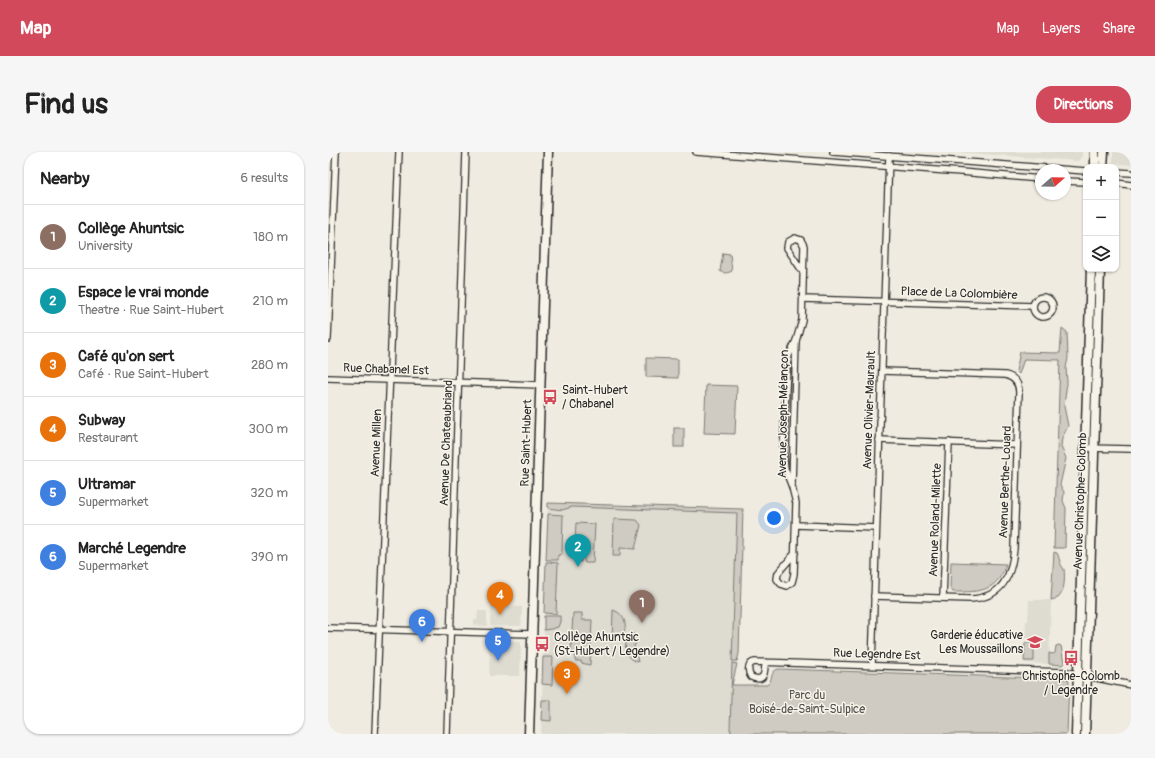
<!DOCTYPE html>
<html lang="en">
<head>
<meta charset="utf-8">
<style>
  body { margin:0; font-family:Pangolin,sans-serif; background:#f6f6f6; color:#222 }
  .controls { position:absolute; right:12px; top:12px; display:grid; overflow:hidden; border-radius:8px; box-shadow:0 1px 3px #0004 }
  .controls button { width:36px; height:36px; display:grid; place-items:center; padding:0; border:0; border-bottom:1px solid #e0e0e0; background:#fff; color:#222; font:20px sans-serif }
  .compass { position:absolute; left:707px; top:12px; width:36px; height:36px; border-radius:50%; background:#fff; box-shadow:0 1px 3px #0004; rotate:70deg }
  .you { position:absolute; left:446px; top:366px; width:14px; height:14px; margin:-10px; border:3px solid #fff; border-radius:50%; background:#1a73e8; box-shadow:0 0 0 6px #1a73e833 }
  .badge { display:grid; place-items:center; width:26px; height:26px; border-radius:50%; background:#d1495b; color:#fff; font-size:13px; font-weight:700 }
  .pin { position:absolute; translate:-50% -33px; filter:drop-shadow(0 1px 2px #0008) }
  .pin::after { content:''; position:absolute; top:21px; width:14px; height:12px; background:inherit; clip-path:polygon(0 0,100% 0,50% 100%) }
  .list { margin:0; padding:0; list-style:none }
  h2 { display:flex; justify-content:space-between; align-items:center; height:52px; margin:0; padding:0 16px; font-size:17px }
  h2 small { font-size:13px; font-weight:400; color:#767676 }
  .list li { display:grid; grid-template-columns:26px 1fr auto; gap:12px; align-items:center; box-sizing:border-box; height:64px; padding:0 16px; border-top:1px solid #e0e0e0 }
  .list b { display:block; font-size:15px; white-space:nowrap }
  .list p { margin:0; font-size:13px; white-space:nowrap; color:#767676 }
  .list em { font-size:13px; font-style:normal; color:#767676 }
  .icon { flex:none; width:22px; height:22px; fill:none; stroke:currentColor; stroke-width:2; stroke-linecap:round; stroke-linejoin:round }
  .map { position:relative; flex:none; width:803px; height:582px; overflow:hidden; border-radius:16px }
  header { display:flex; align-items:center; gap:24px; box-sizing:border-box; height:56px; padding:0 20px; background:#d1495b; color:#fff }
  header strong { font-size:19px }
  nav { display:flex; gap:22px; margin-inline-start:auto; font-size:14px }
  .intro { display:flex; align-items:center; justify-content:space-between; box-sizing:border-box; height:96px; padding:0 24px }
  h1 { margin:0; font-size:28px }
  .button { padding:10px 18px; border-radius:16px; background:#d1495b; color:#fff; font-size:14px; font-weight:700 }
  main { display:flex; gap:24px; padding:0 24px }
  aside { flex:1; background:#fff; border-radius:16px; box-shadow:0 1px 3px #0004 }
  .map>svg:first-child { display:block }
  .built { fill:#dedbd1 }
  .green { fill:#cfcbc2; stroke:#7d7b76 }
  .lines { fill:none; stroke-linecap:round; stroke-linejoin:round }
  .street-casing { stroke:#2b2b2b; stroke-width:8 }
  .secondary-casing { stroke:#2b2b2b; stroke-width:11 }
  .street { stroke:#f7f3e8; stroke-width:5.5 }
  .secondary { stroke:#f7f3e8; stroke-width:8 }
  .labels { text-anchor:middle; stroke-width:3; stroke-linejoin:round; paint-order:stroke }
  .street-label { font-size:12px; fill:#2b2b2b; stroke:#f7f3e8 }
  .poi-label { font-size:12px; fill:#2b2b2b; stroke:#f7f3e8; text-anchor:start }
  .park-label { font-size:12px; fill:#545351; stroke:#f7f3e8 }
</style>
</head>
<body>
<header>
<strong>Map</strong>
<nav><a>Map</a><a>Layers</a><a>Share</a></nav>
</header>
<div class="intro"><h1>Find us</h1><a class="button">Directions</a></div>
<main>
<aside>
<h2>Nearby<small>6 results</small></h2>
<ul class="list">
<li><span class="badge" style="background:#8d6e63">1</span><div><b>Collège Ahuntsic</b><p>University</p></div><em>180 m</em></li>
<li><span class="badge" style="background:#0f9aa8">2</span><div><b>Espace le vrai monde</b><p>Theatre · Rue Saint-Hubert</p></div><em>210 m</em></li>
<li><span class="badge" style="background:#e8710a">3</span><div><b>Café qu'on sert</b><p>Café · Rue Saint-Hubert</p></div><em>280 m</em></li>
<li><span class="badge" style="background:#e8710a">4</span><div><b>Subway</b><p>Restaurant</p></div><em>300 m</em></li>
<li><span class="badge" style="background:#3f7fe0">5</span><div><b>Ultramar</b><p>Supermarket</p></div><em>320 m</em></li>
<li><span class="badge" style="background:#3f7fe0">6</span><div><b>Marché Legendre</b><p>Supermarket</p></div><em>390 m</em></li>
</ul>
</aside>
<div class="map">
<svg width="803" height="582" viewBox="0 0 803 582">
  <rect width="100%" height="100%" fill="#efebe0"/>
  <filter id="ink" filterUnits="userSpaceOnUse"><feTurbulence type="fractalNoise" baseFrequency=".025" numOctaves="2"/><feDisplacementMap in="SourceGraphic" scale="8" xChannelSelector="R" yChannelSelector="G"/><feConvolveMatrix kernelMatrix="1 2 1 2 8 2 1 2 1" color-interpolation-filters="sRGB"/></filter>
  <g filter="url(#ink)">
    <g class="built">
      <polygon points="625,0 754,0 754,4 750,9"/>
      <polygon points="785,0 803,0 803,13 785,11"/>
      <polygon points="220,351 415,357 411,502 404,533 403,582 213,582"/>
      <polygon points="701,448 723,448 721,512 696,511 698,469 700,469"/>
      <polygon points="163,454 194,455 194,466 193,466 193,469 194,469 193,474 162,474"/>
      <polygon points="150,459 159,459 159,474 146,473 146,468 149,468"/>
      <polygon points="162,487 191,489 193,492 192,524 161,524"/>
    </g>
    <g class="green">
      <path d="M395,101L402,102L404,119C400,121 396,122 392,119Z"/>
      <polygon points="734,176 739,180 740,206 738,216 739,230 736,254 740,274 734,286 733,295 738,306 732,333 736,340 735,349 738,356 737,396 726,396 732,208 696,207 691,222 688,219 692,200 732,201"/>
      <polygon points="464,204 465,204 461,315 459,299 462,215"/>
      <polygon points="318,206 350,207 350,226 318,225"/>
      <polygon points="378,233 409,234 407,282 376,281"/>
      <rect x="346" y="276" width="10" height="19"/>
      <polygon points="220,351 415,357 411,502 409,509 404,509 409,361 244,355 234,358 220,356"/>
      <polygon points="220,362 235,363 234,402 230,403 230,408 218,408"/>
      <polygon points="286,367 309,368 313,373 307,397 292,396 292,404 285,404"/>
      <polygon points="248,371 267,372 265,411 257,411 255,405 253,406 253,410 246,409"/>
      <path d="M726,400L729,401C732,406 731,412 736,417C737,425 737,440 730,446C728,447 725,447 723,448Z"/>
      <polygon points="218,410 230,411 228,462 216,461"/>
      <path d="M623,410L678,412C669,440 652,440 625,440L622,436Z"/>
      <path d="M285,458C301,463 302,485 284,489Z"/>
      <polygon points="245,461 254,461 254,468 264,468 262,513 253,511 253,509 247,509 247,501 243,500"/>
      <polygon points="216,464 232,464 232,470 230,475 223,477 216,478"/>
      <path d="M305,481L308,492L306,493L310,510C296,506 293,490 305,481Z"/>
      <polygon points="697,491 706,492 706,509 696,509"/>
      <polygon points="731,493 733,494 736,511 734,513 721,512 721,501 725,502 727,501 728,494"/>
      <polygon points="215,505 225,505 224,533 214,532"/>
      <path d="M404,511L409,512L404,533H439L442,530C444,524 444,518 451,517L739,527L741,529L739,582H403V578H402Z"/>
      <polygon points="214,548 223,548 223,569 213,568"/>
    </g>
    <g class="lines">
      <defs>
        <g id="street">
          <polyline points="368,0 633,20 713,27"/>
          <polyline points="505,0 758,19"/>
          <polyline points="788,20 803,21"/>
          <polyline points="737,29 758,30"/>
          <polyline points="788,31 803,33"/>
          <circle cx="715" cy="155" r="10"/>
          <polyline points="475,147 705,154"/>
          <polyline points="0,187 8,0"/>
          <polyline points="0,226 212,233"/>
          <polyline points="551,288 689,293"/>
          <polyline points="758,296 803,297"/>
          <polyline points="464,332 468,189"/>
          <polyline points="468,373 548,376"/>
          <polyline points="467,401 450,421 449,427 453,432 459,434 464,430 466,422 468,351 464,335 457,317 455,303 459,213 461,203 468,189 474,168 476,94 473,88 467,86 460,90 459,96 475,120"/>
          <path d="M546,444L642,447C674,446 684,424 686,396L691,240C691,231 686,225 677,223L554,219"/>
          <polyline points="615,446 621,290"/>
          <polyline points="0,476 204,482"/>
          <path d="M437,510C437,520 437,531 423,525C419,519 420,511 427,510L739,520L803,533"/>
          <polyline points="544,513 561,4"/>
          <polyline points="47,582 71,0"/>
          <polyline points="119,582 138,0"/>
        </g>
        <g id="secondary">
          <polyline points="767,15 767,0"/>
          <polyline points="775,15 776,0"/>
          <polyline points="201,582 220,0"/>
          <polyline points="748,582 763,117"/>
          <polyline points="757,582 772,117"/>
        </g>
      </defs>
      <use href="#street" class="street-casing"/>
      <use href="#secondary" class="secondary-casing"/>
      <use href="#street" class="street"/>
      <use href="#secondary" class="secondary"/>
    </g>
  </g>
  <defs>
    <symbol id="bus-bare" viewBox="-9 -9 18 18"><path d="M-5-6H5V4H4V6H2V4H-2V6H-4V4H-5ZM-3.5-4V0h7V-4ZM-3.5 1.2v1.5H-2V1.2ZM2 1.2v1.5H3.5V1.2Z" fill="#d1495b" stroke="#f7f3e8" stroke-width="2.5" paint-order="stroke"/></symbol>
    <symbol id="school-bare" viewBox="-9 -9 18 18"><path d="M0-5L7-2L0 1L-7-2ZM-4 1L0 2.5L4 1V4Q0 6-4 4Z" fill="#d1495b" stroke="#f7f3e8" stroke-width="2.5" paint-order="stroke"/></symbol>
  </defs>
  <g fill-rule="evenodd">
    <use href="#bus-bare" x="211" y="234" width="22" height="22"/>
    <use href="#school-bare" x="696" y="479" width="22" height="22"/>
    <use href="#bus-bare" x="203" y="481" width="22" height="22"/>
    <use href="#bus-bare" x="732" y="495" width="22" height="22"/>
  </g>
  <g class="labels">
    <g class="street-label">
      <text transform="translate(631 141) rotate(2)" y="4">Place de La Colombière</text>
      <text transform="translate(58 217) rotate(2)" y="4">Rue Chabanel Est</text>
      <text transform="translate(541 258) rotate(-88)" y="4">Avenue Olivier-Maurault</text>
      <text transform="translate(455 262) rotate(-89)" y="4">Avenue Joseph-Mélançon</text>
      <text transform="translate(48 291) rotate(-88)" y="4">Avenue Millen</text>
      <text transform="translate(118 291) rotate(-88)" y="4">Avenue De Chateaubriand</text>
      <text transform="translate(198 291) rotate(-88)" y="4">Rue Saint-Hubert</text>
      <text transform="translate(677 330) rotate(-88)" y="4">Avenue Berthe-Louard</text>
      <text transform="translate(752 349) rotate(-88)" y="4">Avenue Christophe-Colomb</text>
      <text transform="translate(607 368) rotate(-88)" y="4">Avenue Roland-Milette</text>
      <text transform="translate(549 502) rotate(2)" y="4">Rue Legendre Est</text>
    </g>
    <g class="poi-label">
      <text x="234" y="242">Saint-Hubert<tspan x="234" dy="14">/ Chabanel</tspan></text>
      <text x="695" y="487" text-anchor="end">Garderie éducative<tspan x="695" dy="14">Les Moussaillons</tspan></text>
      <text x="226" y="489">Collège Ahuntsic<tspan x="226" dy="14">(St-Hubert / Legendre)</tspan></text>
      <text x="743" y="528" text-anchor="middle">Christophe-Colomb<tspan x="743" dy="14">/ Legendre</tspan></text>
    </g>
    <g class="park-label">
      <text x="479" y="547">Parc du<tspan x="479" dy="14">Boisé-de-Saint-Sulpice</tspan></text>
    </g>
  </g>
</svg>
<div class="controls">
<button>+</button>
<button>−</button>
<button><svg class="icon" aria-label="layers" viewBox="0 0 24 24"><path d="M12 4l9 5-9 5-9-5zM3 14l9 5 9-5"/></svg></button>
</div>
<svg class="compass" viewBox="-18 -18 36 36"><path d="M0-13l5 13h-10z" fill="#e53935"/><path d="M0 13l5-13h-10z" fill="#767676"/></svg>
<div class="you"></div>
<div class="pin badge" style="left:314px;top:471px;background:#8d6e63">1</div>
<div class="pin badge" style="left:250px;top:415px;background:#0f9aa8">2</div>
<div class="pin badge" style="left:239px;top:542px;background:#e8710a">3</div>
<div class="pin badge" style="left:172px;top:463px;background:#e8710a">4</div>
<div class="pin badge" style="left:170px;top:509px;background:#3f7fe0">5</div>
<div class="pin badge" style="left:94px;top:490px;background:#3f7fe0">6</div>
</div>
</main>
</body>
</html>
